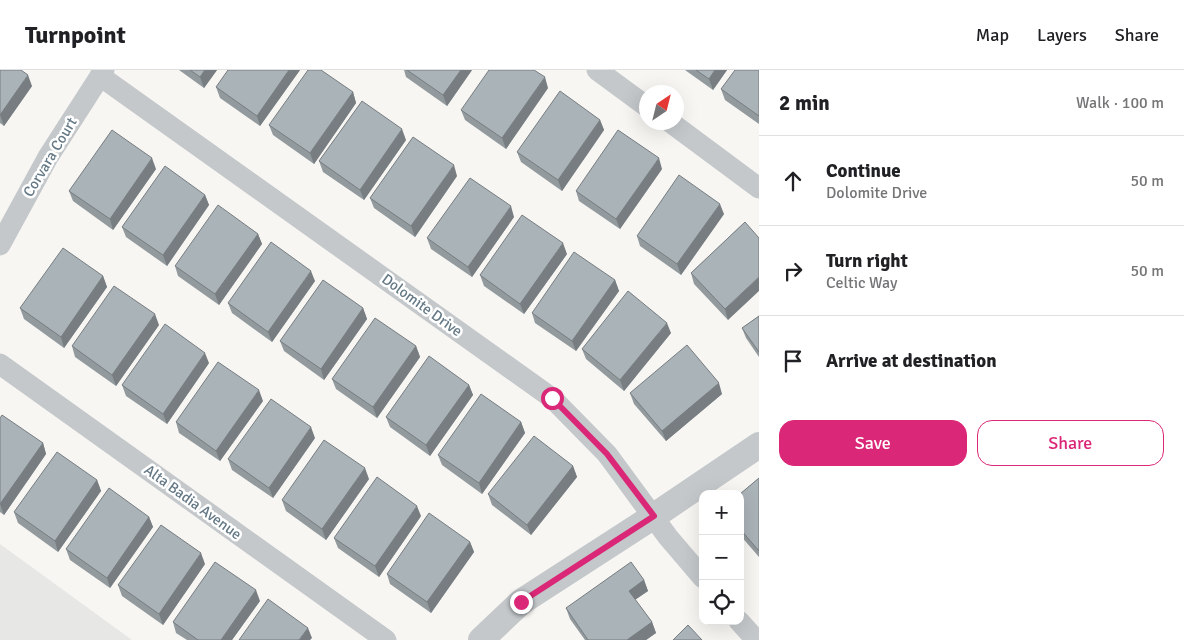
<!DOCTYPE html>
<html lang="en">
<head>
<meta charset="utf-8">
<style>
  body { margin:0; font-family:Signika,sans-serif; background:#f6f6f6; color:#202124 }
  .controls { position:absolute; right:15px; bottom:15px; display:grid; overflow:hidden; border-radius:10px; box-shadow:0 5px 20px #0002 }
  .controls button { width:45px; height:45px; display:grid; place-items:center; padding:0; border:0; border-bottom:1px solid #e0e0e0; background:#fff; color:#202124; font:25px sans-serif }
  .compass { position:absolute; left:639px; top:15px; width:45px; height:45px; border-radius:50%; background:#fff; box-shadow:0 5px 20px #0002; rotate:35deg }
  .stop { position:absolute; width:15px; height:15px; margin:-11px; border:4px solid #db2777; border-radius:50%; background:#fff }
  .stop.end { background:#db2777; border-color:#fff; box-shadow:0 1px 5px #0008 }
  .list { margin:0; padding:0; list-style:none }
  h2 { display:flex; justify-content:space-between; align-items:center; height:65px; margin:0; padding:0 20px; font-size:21px }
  h2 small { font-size:16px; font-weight:400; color:#757577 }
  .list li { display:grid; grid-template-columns:32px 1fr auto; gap:15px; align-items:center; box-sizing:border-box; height:90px; padding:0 20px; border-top:1px solid #e0e0e0 }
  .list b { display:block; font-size:19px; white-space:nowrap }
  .list p { margin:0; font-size:16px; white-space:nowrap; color:#757577 }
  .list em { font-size:16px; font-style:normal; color:#757577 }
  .actions { display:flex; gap:10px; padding:15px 20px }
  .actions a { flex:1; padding:11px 0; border:1px solid #db2777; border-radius:15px; text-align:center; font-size:18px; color:#db2777 }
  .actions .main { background:#db2777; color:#fff }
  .icon { flex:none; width:28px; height:28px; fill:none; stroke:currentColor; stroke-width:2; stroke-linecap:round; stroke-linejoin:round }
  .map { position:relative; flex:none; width:759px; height:570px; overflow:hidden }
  header { display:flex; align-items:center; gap:30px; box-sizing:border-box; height:70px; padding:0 25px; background:#fff; border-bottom:1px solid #e0e0e0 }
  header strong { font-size:24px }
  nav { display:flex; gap:28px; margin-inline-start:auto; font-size:18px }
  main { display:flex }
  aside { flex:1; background:#fff }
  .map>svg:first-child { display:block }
  .built { fill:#e7e8e6 }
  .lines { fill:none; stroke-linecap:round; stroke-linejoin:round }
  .minor { stroke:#c4c8cb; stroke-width:21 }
  .tertiary { stroke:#c4c8cb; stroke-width:26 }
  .wall { fill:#929a9e }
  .shaded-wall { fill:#777d81 }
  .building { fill:#aab3b8; stroke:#777d81 }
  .route { stroke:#db2777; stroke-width:6 }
  .labels { text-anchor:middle; stroke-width:5; stroke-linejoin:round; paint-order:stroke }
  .street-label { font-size:15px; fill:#647885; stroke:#fff }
</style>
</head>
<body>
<header>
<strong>Turnpoint</strong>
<nav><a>Map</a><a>Layers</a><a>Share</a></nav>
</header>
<main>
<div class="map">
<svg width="759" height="570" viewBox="0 0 759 570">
  <rect width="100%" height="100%" fill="#f7f6f3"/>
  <polygon class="built" points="0,474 132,570 0,570"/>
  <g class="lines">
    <g class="minor">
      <polyline points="597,0 646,36"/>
      <polyline points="100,6 552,328 607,384 668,467 703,508"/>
      <polyline points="670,52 759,118"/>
      <polyline points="0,175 48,87 104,0"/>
      <polyline points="0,294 386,570"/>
      <polyline points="739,551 756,570"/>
    </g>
    <polyline class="tertiary" points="481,570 521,532 654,446 759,375"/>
  </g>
  <g class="wall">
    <polygon points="0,0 32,16 4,56 0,53"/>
    <polygon points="179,0 217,0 204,18"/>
    <polygon points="300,0 260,56 220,28 216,17"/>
    <polygon points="404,0 472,0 447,36 406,7"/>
    <polygon points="685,0 727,0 713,20"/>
    <polygon points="759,0 759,54 725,30 721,19"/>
    <polygon points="548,18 506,79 465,50 461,40"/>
    <polygon points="353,22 356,33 314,94 273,65 269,55"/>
    <polygon points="600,50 604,60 562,121 521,92 517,82"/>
    <polygon points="406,70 364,130 323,102 319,91"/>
    <polygon points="156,99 113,160 73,131 69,121"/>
    <polygon points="662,99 620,159 579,131 576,121"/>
    <polygon points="457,106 415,167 374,138 370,128"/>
    <polygon points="205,125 209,135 167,196 126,167 122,157"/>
    <polygon points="724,144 681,205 640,176 637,166"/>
    <polygon points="514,147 472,207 431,179 427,168"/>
    <polygon points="745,152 728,250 694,214 691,203"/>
    <polygon points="258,164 262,174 219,235 178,206 175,196"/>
    <polygon points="567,184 524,244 484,216 480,205"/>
    <polygon points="103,206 107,217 64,278 24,249 20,238"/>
    <polygon points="615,210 619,221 576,281 535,253 532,243"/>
    <polygon points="315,211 272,272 232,243 228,233"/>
    <polygon points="363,238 367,249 324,310 284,281 280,271"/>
    <polygon points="759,246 759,287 746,268 742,258"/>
    <polygon points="159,255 116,316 75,287 72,276"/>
    <polygon points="671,263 624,321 586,289 582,279"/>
    <polygon points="416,276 420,287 377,348 336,319 332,309"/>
    <polygon points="209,293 167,354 126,326 122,315"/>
    <polygon points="469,315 473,325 430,386 390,357 386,347"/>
    <polygon points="630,323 722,324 666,371 634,334"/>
    <polygon points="263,331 220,391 179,363 176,352"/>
    <polygon points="0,348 43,373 46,384 4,445 0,442"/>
    <polygon points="521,352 525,363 482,424 442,395 438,385"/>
    <polygon points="315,368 273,428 232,400 228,389"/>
    <polygon points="573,396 577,407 531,465 492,435 488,424"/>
    <polygon points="759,408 759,487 740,465 740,424"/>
    <polygon points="369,409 326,470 286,441 282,430"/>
    <polygon points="97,410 101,421 58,482 18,453 14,442"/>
    <polygon points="421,446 379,507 338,478 334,468"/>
    <polygon points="149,447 153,457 110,518 70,490 66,479"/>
    <polygon points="470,472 474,482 431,543 390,514 387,504"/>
    <polygon points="205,494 163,555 122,526 118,515"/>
    <polygon points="644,510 648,521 635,530 652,552 656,563 646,570 585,570 570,549 566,538"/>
    <polygon points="260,531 232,570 187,570 176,563 173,552"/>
  </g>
  <g class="shaded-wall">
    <polygon points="205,0 217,0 204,18 200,7"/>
    <polygon points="289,0 300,0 260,56 257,46"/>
    <polygon points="461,0 472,0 447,36 443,25"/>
    <polygon points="715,0 727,0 713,20 709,9"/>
    <polygon points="28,5 32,16 4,56 0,45"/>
    <polygon points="545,7 548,18 506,79 502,68"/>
    <polygon points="353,22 356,33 314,94 310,83"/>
    <polygon points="600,50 604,60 562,121 558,110"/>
    <polygon points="402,59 406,70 364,130 360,120"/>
    <polygon points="152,88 156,99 113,160 110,149"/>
    <polygon points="659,88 662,99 620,159 616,149"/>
    <polygon points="454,95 457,106 415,167 411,156"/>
    <polygon points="205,125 209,135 167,196 163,185"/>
    <polygon points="720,134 724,144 681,205 677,194"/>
    <polygon points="511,136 514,147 472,207 468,197"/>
    <polygon points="258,164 262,174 219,235 215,224"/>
    <polygon points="563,173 567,184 524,244 520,234"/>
    <polygon points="311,201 315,211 272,272 268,262"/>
    <polygon points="103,206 107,217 64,278 61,267"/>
    <polygon points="759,207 759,221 728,250 725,239"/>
    <polygon points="615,210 619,221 576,281 572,271"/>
    <polygon points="363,238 367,249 324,310 321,299"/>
    <polygon points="155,244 159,255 116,316 112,305"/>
    <polygon points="667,253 671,263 624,321 620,310"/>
    <polygon points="416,276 420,287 377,348 373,337"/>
    <polygon points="205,283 209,293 167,354 163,344"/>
    <polygon points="719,313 722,324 666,371 662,361"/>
    <polygon points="469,315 473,325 430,386 426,375"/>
    <polygon points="259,320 263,331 220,391 216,381"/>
    <polygon points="521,352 525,363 482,424 479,413"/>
    <polygon points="311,357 315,368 273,428 269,418"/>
    <polygon points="43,373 46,384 4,445 0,434"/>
    <polygon points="573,396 577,407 531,465 527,455"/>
    <polygon points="365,398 369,409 326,470 322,459"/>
    <polygon points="97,410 101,421 58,482 55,471"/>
    <polygon points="417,436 421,446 379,507 375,496"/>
    <polygon points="149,447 153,457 110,518 107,508"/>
    <polygon points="470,472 474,482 431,543 427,532"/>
    <polygon points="201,483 205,494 163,555 159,544"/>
    <polygon points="644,510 648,521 633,531 629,521"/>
    <polygon points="256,520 260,531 232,570 221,570"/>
    <polygon points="652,552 656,563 646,570 627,570"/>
    <polygon points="308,558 312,568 310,570 299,570"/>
  </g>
  <g class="building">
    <polygon points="0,0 21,0 28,5 0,45"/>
    <polygon points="190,0 205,0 200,7"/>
    <polygon points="228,0 289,0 257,46 216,17"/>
    <polygon points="308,0 321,0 353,22 310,83 269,55"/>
    <polygon points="407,0 461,0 443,25"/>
    <polygon points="489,0 534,0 545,7 502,68 461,40"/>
    <polygon points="696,0 715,0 709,9"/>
    <polygon points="735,0 759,0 759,46 721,19"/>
    <polygon points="560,21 600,50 558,110 517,82"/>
    <polygon points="362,31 402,59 360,120 319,91"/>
    <polygon points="112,60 152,88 110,149 69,121"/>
    <polygon points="618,60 659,88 616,149 576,121"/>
    <polygon points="413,67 454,95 411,156 370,128"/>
    <polygon points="165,96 205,125 163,185 122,157"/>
    <polygon points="679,105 720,134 677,194 637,166"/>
    <polygon points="470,108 511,136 468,197 427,168"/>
    <polygon points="218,135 258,164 215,224 175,196"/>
    <polygon points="522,145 563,173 520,234 480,205"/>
    <polygon points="745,152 759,168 759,207 725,239 691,203"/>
    <polygon points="271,172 311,201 268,262 228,233"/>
    <polygon points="63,178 103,206 61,267 20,238"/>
    <polygon points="574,182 615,210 572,271 532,243"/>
    <polygon points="323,210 363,238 321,299 280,271"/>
    <polygon points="114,216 155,244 112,305 72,276"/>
    <polygon points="628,221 667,253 620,310 582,279"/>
    <polygon points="759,246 759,282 742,258"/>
    <polygon points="375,248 416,276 373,337 332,309"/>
    <polygon points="165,254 205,283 163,344 122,315"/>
    <polygon points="687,275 719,313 662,361 630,323"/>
    <polygon points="429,286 469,315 426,375 386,347"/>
    <polygon points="218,292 259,320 216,381 176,352"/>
    <polygon points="481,324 521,352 479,413 438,385"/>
    <polygon points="271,329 311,357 269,418 228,389"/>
    <polygon points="2,345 43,373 0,434 0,348"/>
    <polygon points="534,366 573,396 527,455 488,424"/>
    <polygon points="324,370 365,398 322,459 282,430"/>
    <polygon points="57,382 97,410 55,471 14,442"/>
    <polygon points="377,407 417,436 375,496 334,468"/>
    <polygon points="759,408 759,481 740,459 740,424"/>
    <polygon points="109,418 149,447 107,508 66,479"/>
    <polygon points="429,443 470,472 427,532 387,504"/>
    <polygon points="161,455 201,483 159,544 118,515"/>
    <polygon points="215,492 256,520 221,570 198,570 173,552"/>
    <polygon points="631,492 644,510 629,521 652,552 627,570 588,570 566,538"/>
    <polygon points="268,529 308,558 299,570 239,570"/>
    <polygon points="688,555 702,570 673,570"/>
  </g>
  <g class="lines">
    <polyline class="route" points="521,532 654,446 607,384 552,328"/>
  </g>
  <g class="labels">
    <g class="street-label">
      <text transform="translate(50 87) rotate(-59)" y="5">Corvara Court</text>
      <text transform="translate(422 235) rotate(36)" y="5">Dolomite Drive</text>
      <text transform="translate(193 432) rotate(36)" y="5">Alta Badia Avenue</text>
    </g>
  </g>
</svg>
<div class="controls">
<button>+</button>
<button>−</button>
<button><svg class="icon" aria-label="locate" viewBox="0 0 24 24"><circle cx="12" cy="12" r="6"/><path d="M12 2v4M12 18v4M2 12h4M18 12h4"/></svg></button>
</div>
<svg class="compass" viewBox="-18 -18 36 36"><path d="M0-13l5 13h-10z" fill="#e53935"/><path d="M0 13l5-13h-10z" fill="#757577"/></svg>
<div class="stop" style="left:552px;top:328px"></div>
<div class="stop end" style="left:521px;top:532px"></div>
</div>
<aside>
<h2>2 min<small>Walk · 100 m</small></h2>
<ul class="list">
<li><svg class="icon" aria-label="ahead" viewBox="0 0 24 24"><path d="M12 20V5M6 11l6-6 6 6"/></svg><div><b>Continue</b><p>Dolomite Drive</p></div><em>50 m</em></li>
<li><svg class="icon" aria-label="right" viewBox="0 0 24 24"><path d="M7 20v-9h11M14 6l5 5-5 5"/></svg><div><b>Turn right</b><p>Celtic Way</p></div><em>50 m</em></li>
<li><svg class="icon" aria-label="arrive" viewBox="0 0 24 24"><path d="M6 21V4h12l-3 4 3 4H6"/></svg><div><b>Arrive at destination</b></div></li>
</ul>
<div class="actions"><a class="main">Save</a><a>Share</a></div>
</aside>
</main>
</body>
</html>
